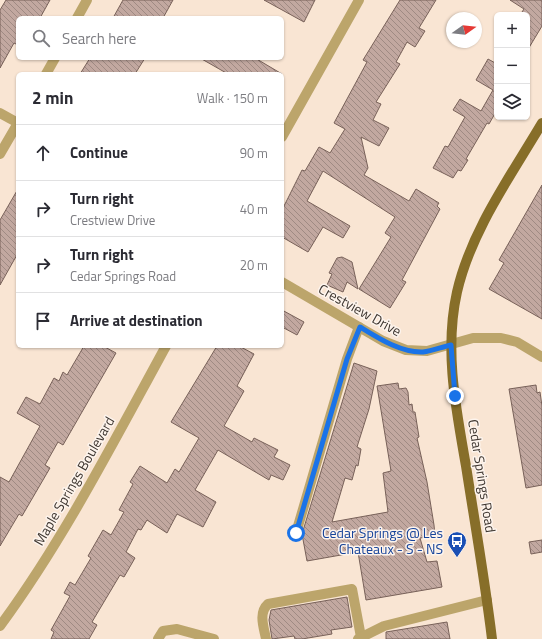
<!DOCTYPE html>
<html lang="en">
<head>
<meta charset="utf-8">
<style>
  body { margin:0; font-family:"Titillium Web",sans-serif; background:#f7f7f7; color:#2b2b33 }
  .controls { position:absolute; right:12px; top:12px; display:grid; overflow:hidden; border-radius:6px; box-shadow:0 1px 3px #0004 }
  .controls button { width:36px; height:36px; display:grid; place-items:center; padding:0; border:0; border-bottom:1px solid #e1e1e2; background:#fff; color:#2b2b33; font:20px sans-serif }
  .compass { position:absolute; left:446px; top:12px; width:36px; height:36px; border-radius:50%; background:#fff; box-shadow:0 1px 3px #0004; rotate:75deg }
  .stop { position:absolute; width:12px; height:12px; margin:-9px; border:3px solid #1a73e8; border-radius:50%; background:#fff }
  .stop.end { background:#1a73e8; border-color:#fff; box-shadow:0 1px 4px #0008 }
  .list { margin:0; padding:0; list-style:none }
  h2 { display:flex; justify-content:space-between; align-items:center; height:52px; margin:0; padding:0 16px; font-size:17px }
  h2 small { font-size:13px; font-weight:400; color:#7c7c81 }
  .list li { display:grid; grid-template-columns:26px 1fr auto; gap:12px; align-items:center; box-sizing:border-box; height:56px; padding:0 16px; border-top:1px solid #e1e1e2 }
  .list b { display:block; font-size:15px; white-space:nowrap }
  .list p { margin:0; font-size:13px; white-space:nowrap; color:#7c7c81 }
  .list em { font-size:13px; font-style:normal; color:#7c7c81 }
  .icon { flex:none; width:22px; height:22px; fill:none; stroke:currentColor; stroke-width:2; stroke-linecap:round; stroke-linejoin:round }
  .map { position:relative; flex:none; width:542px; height:639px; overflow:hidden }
  .search { position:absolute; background:#fff; box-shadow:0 1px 3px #0004; left:16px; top:16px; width:268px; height:44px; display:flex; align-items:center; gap:10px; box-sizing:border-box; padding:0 14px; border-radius:6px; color:#7c7c81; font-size:15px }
  .panel { position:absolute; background:#fff; box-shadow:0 1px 3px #0004; left:16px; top:72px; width:268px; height:276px; border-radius:6px }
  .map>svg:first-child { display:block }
  .building { fill:url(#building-back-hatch); stroke:#786159 }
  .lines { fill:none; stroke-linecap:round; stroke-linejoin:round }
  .minor { stroke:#bca56b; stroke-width:10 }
  .major { stroke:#876e29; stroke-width:10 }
  .route { stroke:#1a73e8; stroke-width:5 }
  .labels { text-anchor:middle; stroke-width:3; stroke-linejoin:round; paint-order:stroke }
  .street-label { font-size:14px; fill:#3e3630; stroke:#fdf4ed }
  .transit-label { font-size:14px; fill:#164399; stroke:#fdf4ed; text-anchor:end }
</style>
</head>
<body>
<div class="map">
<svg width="542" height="639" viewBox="0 0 542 639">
  <defs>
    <pattern id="building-back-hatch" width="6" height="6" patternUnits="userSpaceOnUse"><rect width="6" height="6" fill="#c2a8a0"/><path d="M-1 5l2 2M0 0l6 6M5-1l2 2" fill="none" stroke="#9f8a83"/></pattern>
  </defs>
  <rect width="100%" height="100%" fill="#f9e5d3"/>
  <g class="building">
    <polygon points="6,0 50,0 40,18 18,18 18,45 14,43 0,68 0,10"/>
    <polygon points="123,0 173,0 163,18 113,18"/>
    <polygon points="264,0 315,0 304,22"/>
    <polygon points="400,0 436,0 419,28 425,31 415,47 407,42 396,62 400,64 376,102 381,104 373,120 389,128 379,146 361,137 368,168 364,175 409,201 416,189 439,203 437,206 440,209 402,280 406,282 390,308 359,289 391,237 385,233 395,217 323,171 307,201 350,226 343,238 323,227 308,252 282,237 282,210 302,170 305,171 319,147 330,153 345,129 334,123 367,62 363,60"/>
    <polygon points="510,0 542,0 542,26 527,51 527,15 520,15 524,9"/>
    <polygon points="90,58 145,58 135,74 80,74"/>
    <polygon points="200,58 255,58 282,74 228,74"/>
    <polygon points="488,59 497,64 497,110 489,124 487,123 466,159 468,160 461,171 458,170 453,178 433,168 445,146 448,147 465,117 453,110 460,99 481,111 493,90 476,80"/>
    <polygon points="542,185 542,319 489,289 504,263 499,260"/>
    <polygon points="18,189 18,253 0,285 0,220"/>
    <polygon points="342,257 352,262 358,289 347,282 343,292 327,285 332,274 329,273 337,258"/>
    <polygon points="282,310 304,322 297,335 282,327"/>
    <polygon points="84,346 103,346 116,353 63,445 58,442 45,465 50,468 22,516 19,514 0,546 0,477 9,482 40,426 17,413 26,397 40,404 54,378 59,381 63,372 67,375"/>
    <polygon points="217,346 239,346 254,354 237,386 244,391 224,426 252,442 254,438 278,450 274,457 290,465 283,480 271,475 269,480 218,450 195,490 216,502 203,527 177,514 167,533 147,520 141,530 138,529 126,552 135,558 124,577 120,575 92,622 97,625 89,639 51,639 54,632 51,630 70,596 64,593 70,582 75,585 91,558 88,556 103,530 111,535 124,512 119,510 133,484 130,482 140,466 167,483 175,469 179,472 199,438 171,422"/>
    <polygon points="354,363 377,371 369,409 357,447 361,449 358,466 356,465 352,480 345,478 332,522 388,512 383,473 391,471 377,386 398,383 399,389 406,388 408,392 409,405 412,404 413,412 415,412 419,437 417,438 427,482 434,525 435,536 420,538 427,562 437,561 442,587 366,600 358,552 307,561 302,534"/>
    <polygon points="536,385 537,393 540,392 542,406 542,485 526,488 509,389"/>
    <polygon points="542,540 542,552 531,554 529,542"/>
    <polygon points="347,597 352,627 331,630 332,634 302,639 295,639 294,636 272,639 269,620 271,610"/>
    <polygon points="447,622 450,639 386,639 386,632"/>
  </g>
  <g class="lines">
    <g class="minor">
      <polyline points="77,18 87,0"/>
      <polyline points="46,74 55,58"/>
      <polyline points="0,113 18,123"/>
      <polyline points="282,137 359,0"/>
      <polyline points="0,154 18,123"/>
      <polyline points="282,282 383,341 406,350 427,351 473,338 501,338 517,342 542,357"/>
      <polyline points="296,533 347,359 359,327"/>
      <path d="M0,626C64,539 114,441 166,346"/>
      <polyline points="158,639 163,631 177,629 214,639"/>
      <path d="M266,639C264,628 258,613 268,604L352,589L361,637"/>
      <polyline points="358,639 384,626 487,600"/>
    </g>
    <path class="major" d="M492,639C485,581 475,524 466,466C456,409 444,350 457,292C471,231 510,177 542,123"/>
  </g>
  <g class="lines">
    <path class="route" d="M296,533L347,359L360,327C378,338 401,353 423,352C432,351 442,347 451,345L455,396"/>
  </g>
  <defs>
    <symbol id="bus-pin" viewBox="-11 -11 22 30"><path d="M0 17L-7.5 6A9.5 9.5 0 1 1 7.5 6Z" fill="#1a4fb4" stroke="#fdf4ed"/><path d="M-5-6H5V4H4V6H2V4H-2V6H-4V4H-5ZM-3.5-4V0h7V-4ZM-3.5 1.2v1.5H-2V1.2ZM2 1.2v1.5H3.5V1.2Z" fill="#fff"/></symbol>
  </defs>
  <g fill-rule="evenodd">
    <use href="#bus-pin" x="446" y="530" width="22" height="30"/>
  </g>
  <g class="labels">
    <g class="street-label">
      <text transform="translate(360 310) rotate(29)" y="5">Crestview Drive</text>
      <text transform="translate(482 476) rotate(81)" y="5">Cedar Springs Road</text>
      <text transform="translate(74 481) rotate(-60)" y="5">Maple Springs Boulevard</text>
    </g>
    <g class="transit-label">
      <text x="443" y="538">Cedar Springs @ Les<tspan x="443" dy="16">Chateaux - S - NS</tspan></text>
    </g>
  </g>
</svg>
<div class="controls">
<button>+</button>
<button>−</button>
<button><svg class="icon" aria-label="layers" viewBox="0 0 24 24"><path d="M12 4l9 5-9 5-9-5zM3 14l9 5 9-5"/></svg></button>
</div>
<svg class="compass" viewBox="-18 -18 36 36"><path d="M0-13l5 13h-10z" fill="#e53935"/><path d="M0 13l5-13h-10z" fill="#7c7c81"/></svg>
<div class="stop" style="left:296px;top:533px"></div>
<div class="stop end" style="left:455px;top:396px"></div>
<div class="search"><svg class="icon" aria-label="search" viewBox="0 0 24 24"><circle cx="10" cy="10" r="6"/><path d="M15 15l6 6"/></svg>Search here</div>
<section class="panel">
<h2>2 min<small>Walk · 150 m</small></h2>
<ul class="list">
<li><svg class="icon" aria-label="ahead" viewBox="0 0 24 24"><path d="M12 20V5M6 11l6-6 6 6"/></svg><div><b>Continue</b></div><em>90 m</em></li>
<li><svg class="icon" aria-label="right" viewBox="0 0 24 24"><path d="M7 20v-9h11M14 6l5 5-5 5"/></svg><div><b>Turn right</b><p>Crestview Drive</p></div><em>40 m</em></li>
<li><svg class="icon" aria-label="right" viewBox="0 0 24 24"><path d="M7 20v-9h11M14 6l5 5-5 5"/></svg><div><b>Turn right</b><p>Cedar Springs Road</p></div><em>20 m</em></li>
<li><svg class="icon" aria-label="arrive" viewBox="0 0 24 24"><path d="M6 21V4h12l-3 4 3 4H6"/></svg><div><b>Arrive at destination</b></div></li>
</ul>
</section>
</div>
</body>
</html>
